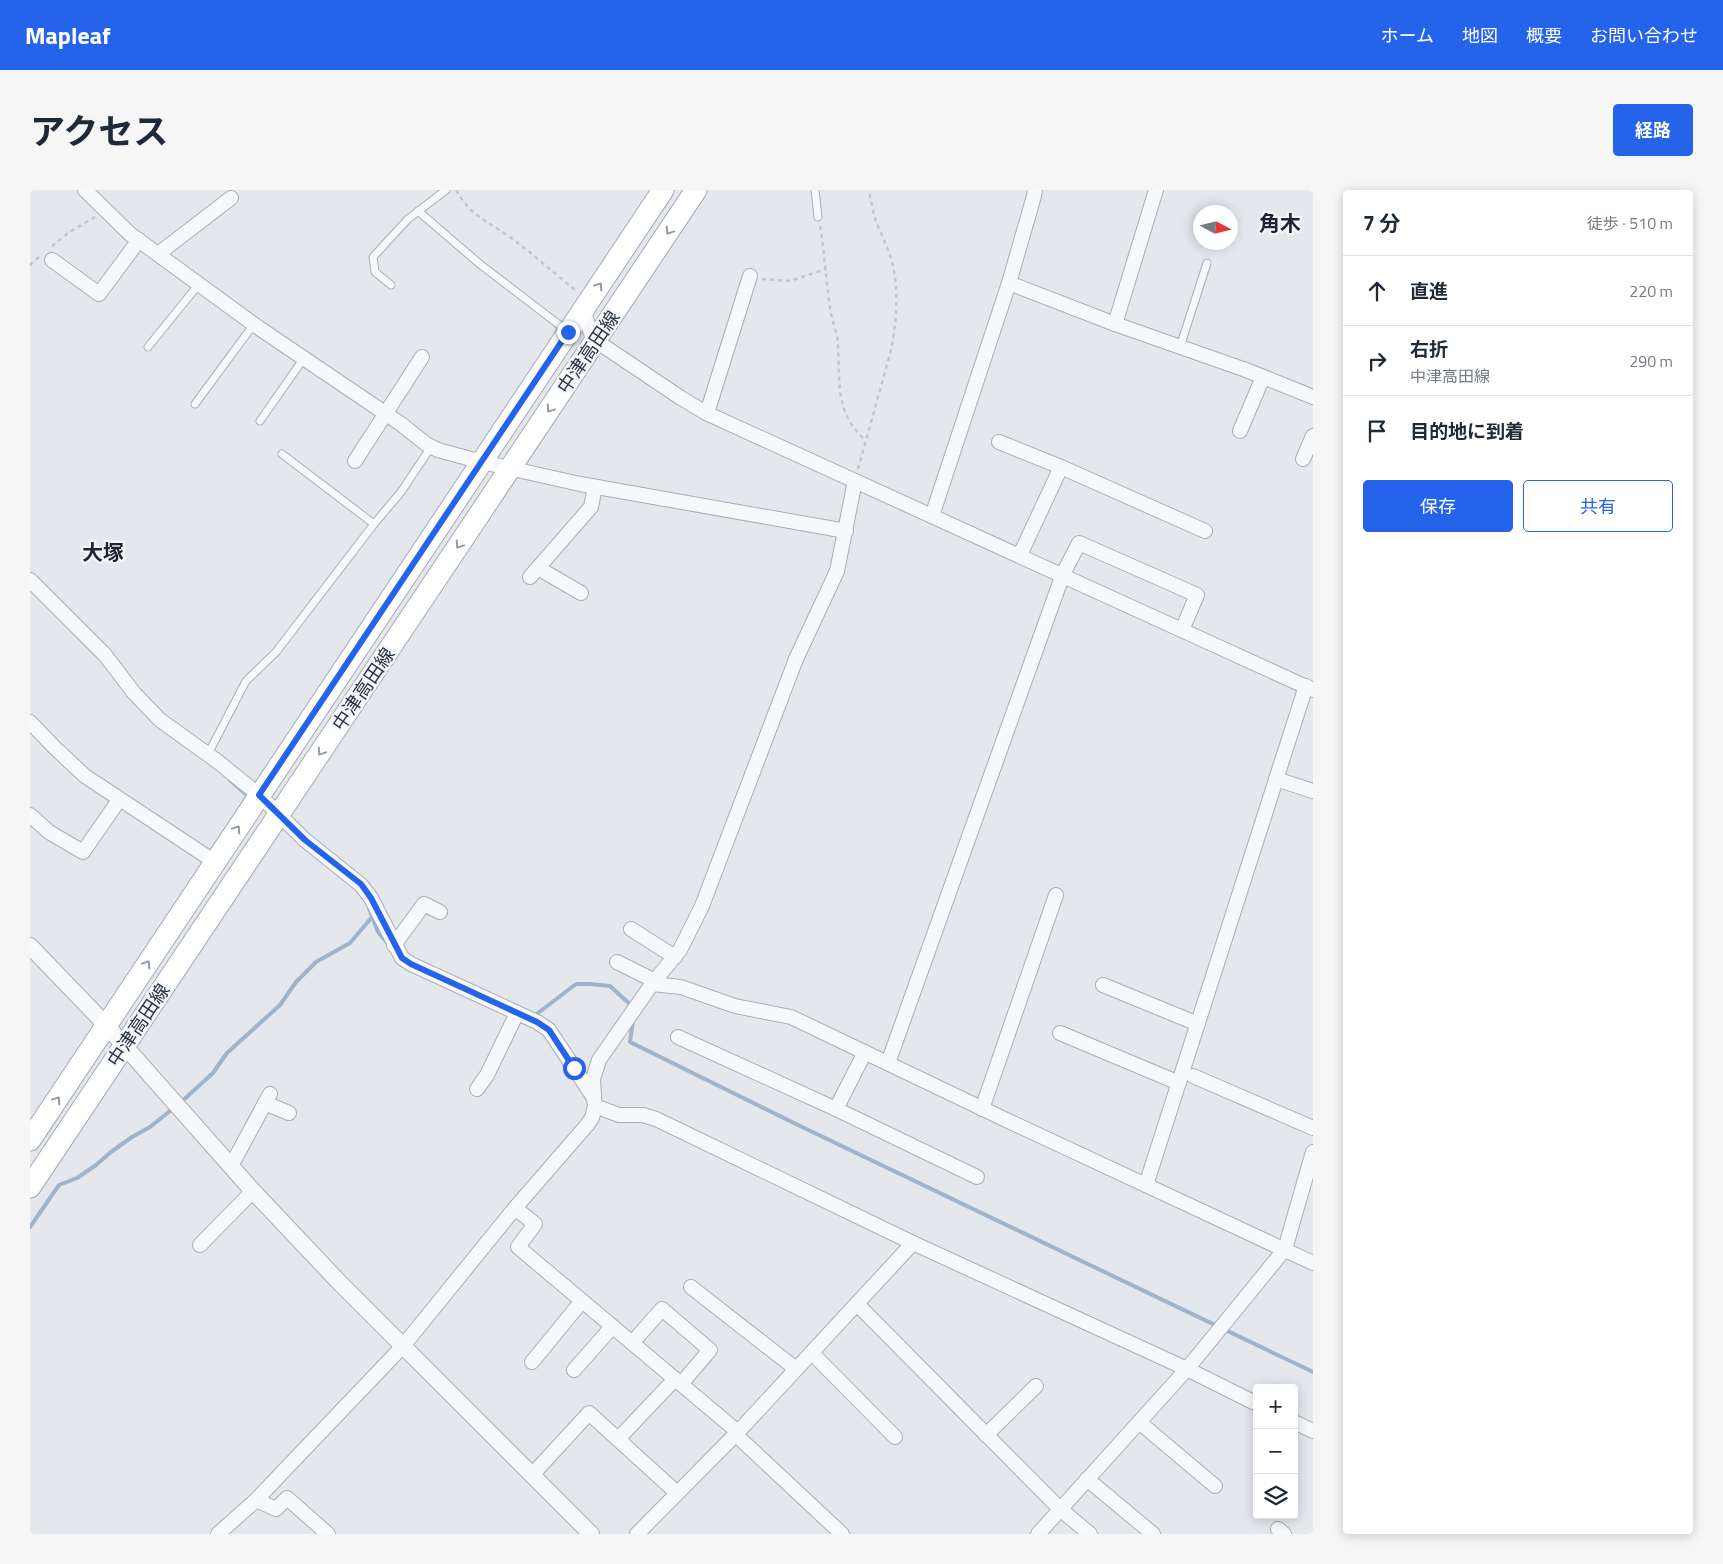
<!DOCTYPE html>
<html lang="ja">
<head>
<meta charset="utf-8">
<style>
  body { margin:0; font-family:"Titillium Web","Noto Sans JP",sans-serif; background:#f6f6f7; color:#1f2937 }
  .controls { position:absolute; right:15px; bottom:15px; display:grid; overflow:hidden; border-radius:5px; box-shadow:0 2px 12px #0003 }
  .controls button { width:45px; height:45px; display:grid; place-items:center; padding:0; border:0; border-bottom:1px solid #e0e1e3; background:#fff; color:#1f2937; font:25px sans-serif }
  .compass { position:absolute; left:1163px; top:15px; width:45px; height:45px; border-radius:50%; background:#fff; box-shadow:0 2px 12px #0003; rotate:97deg }
  .stop { position:absolute; width:15px; height:15px; margin:-11px; border:4px solid #2563eb; border-radius:50%; background:#fff }
  .stop.end { background:#2563eb; border-color:#fff; box-shadow:0 1px 5px #0008 }
  .list { margin:0; padding:0; list-style:none }
  h2 { display:flex; justify-content:space-between; align-items:center; height:65px; margin:0; padding:0 20px; font-size:21px }
  h2 small { font-size:16px; font-weight:400; color:#747a83 }
  .list li { display:grid; grid-template-columns:32px 1fr auto; gap:15px; align-items:center; box-sizing:border-box; height:70px; padding:0 20px; border-top:1px solid #e0e1e3 }
  .list b { display:block; font-size:19px; white-space:nowrap }
  .list p { margin:0; font-size:16px; white-space:nowrap; color:#747a83 }
  .list em { font-size:16px; font-style:normal; color:#747a83 }
  .actions { display:flex; gap:10px; padding:15px 20px }
  .actions a { flex:1; padding:11px 0; border:1px solid #2563eb; border-radius:5px; text-align:center; font-size:18px; color:#2563eb }
  .actions .main { background:#2563eb; color:#fff }
  .icon { flex:none; width:28px; height:28px; fill:none; stroke:currentColor; stroke-width:2; stroke-linecap:round; stroke-linejoin:round }
  .map { position:relative; flex:none; width:1283px; height:1344px; overflow:hidden; border-radius:5px }
  header { display:flex; align-items:center; gap:30px; box-sizing:border-box; height:70px; padding:0 25px; background:#2563eb; color:#fff }
  header strong { font-size:24px }
  nav { display:flex; gap:28px; margin-inline-start:auto; font-size:18px }
  .intro { display:flex; align-items:center; justify-content:space-between; box-sizing:border-box; height:120px; padding:0 30px }
  h1 { margin:0; font-size:35px }
  .button { padding:12px 22px; border-radius:5px; background:#2563eb; color:#fff; font-size:18px; font-weight:700 }
  main { display:flex; gap:30px; padding:0 30px }
  aside { flex:1; background:#fff; border-radius:5px; box-shadow:0 2px 12px #0003 }
  .map>svg:first-child { display:block }
  .lines { fill:none; stroke-linecap:round; stroke-linejoin:round }
  .stream { stroke:#9fb4cc; stroke-width:4 }
  .service-casing { stroke:#a9aeb7; stroke-width:9 }
  .minor-casing { stroke:#a9aeb7; stroke-width:16 }
  .tertiary-casing { stroke:#a9aeb7; stroke-width:18 }
  .primary-casing { stroke:#a3abb8; stroke-width:23 }
  .path { stroke:#c2c5cb; stroke-width:2.5; stroke-dasharray:4 4; stroke-linecap:butt }
  .service { stroke:#f7f8fa; stroke-width:7 }
  .minor { stroke:#f7f8fa; stroke-width:14 }
  .tertiary { stroke:#f7f8fa; stroke-width:16 }
  .primary { stroke:#fff; stroke-width:21 }
  .oneway { stroke:#959aa2 }
  .route { stroke:#2563eb; stroke-width:6 }
  .labels { text-anchor:middle; stroke-width:4.5; stroke-linejoin:round; paint-order:stroke }
  .street-label { font-size:19px; fill:#2b3445; stroke:#f4f6f9 }
  .quarter-label { font-size:21px; font-weight:bold; fill:#1d2536; stroke:#f4f6f9 }
</style>
</head>
<body>
<header>
<strong>Mapleaf</strong>
<nav><a>ホーム</a><a>地図</a><a>概要</a><a>お問い合わせ</a></nav>
</header>
<div class="intro"><h1>アクセス</h1><a class="button">経路</a></div>
<main>
<div class="map">
<svg width="1283" height="1344" viewBox="0 0 1283 1344">
  <rect width="100%" height="100%" fill="#e4e7ec"/>
  <g class="lines">
    <g class="stream">
      <polyline points="200,590 219,607"/>
      <polyline points="339,718 348,742 359,755"/>
      <polyline points="504,826 546,794 560,794 580,796 603,817"/>
      <polyline points="603,831 600,852 770,936 1283,1182"/>
      <polyline points="150,913 183,883 197,863 250,815 266,792 286,772 320,753 342,727"/>
      <polyline points="0,1037 29,995 47,988 66,975 81,962 102,947 120,937 145,917"/>
    </g>
    <defs>
      <g id="service">
        <polyline points="785,0 788,27"/>
        <polyline points="388,21 451,75 536,140"/>
        <polyline points="361,95 345,82 343,67 378,29 416,0"/>
        <polyline points="118,157 169,94"/>
        <polyline points="1150,157 1177,73"/>
        <polyline points="165,214 224,134"/>
        <polyline points="230,231 274,168"/>
        <polyline points="252,264 344,334"/>
        <polyline points="178,564 216,491 246,462 344,334 371,302 401,257"/>
      </g>
      <g id="minor">
        <polyline points="55,0 100,44 229,138 371,234 396,254 408,260 452,272 550,294 816,341"/>
        <polyline points="128,64 201,8"/>
        <polyline points="22,70 69,104 109,50"/>
        <polyline points="979,93 1085,134 1216,180 1283,207"/>
        <polyline points="553,120 562,146 566,151 651,208 676,223 1283,500"/>
        <polyline points="1085,134 1126,0"/>
        <polyline points="677,223 720,86"/>
        <polyline points="1210,241 1233,187"/>
        <polyline points="969,252 1031,277"/>
        <polyline points="1273,269 1283,246"/>
        <polyline points="325,271 392,167"/>
        <polyline points="902,326 979,93 1004,6 1005,0"/>
        <polyline points="990,365 1031,277 1175,341"/>
        <polyline points="508,378 551,403"/>
        <polyline points="500,387 561,317 565,297"/>
        <polyline points="0,390 75,465 104,503 130,530 187,571 229,605 275,650 331,695 341,708 372,768 381,774 507,832 519,840 564,908 565,916 589,925 613,925 626,929 883,1053 1157,1179 1227,1214"/>
        <polyline points="0,532 25,558 55,586 185,672"/>
        <polyline points="1246,589 1283,601"/>
        <polyline points="0,625 19,642 53,662 89,610"/>
        <polyline points="601,739 645,767"/>
        <polyline points="364,755 394,714 410,722"/>
        <polyline points="587,772 625,791"/>
        <polyline points="622,794 651,797 705,816 761,827 972,928 1283,1073"/>
        <polyline points="1073,795 1168,834"/>
        <polyline points="1030,843 1149,893"/>
        <polyline points="648,847 806,919"/>
        <polyline points="835,862 806,919 947,987"/>
        <polyline points="858,873 1033,384 1049,353 1167,405 1152,440"/>
        <polyline points="1163,886 1283,938"/>
        <polyline points="447,899 457,885 487,823"/>
        <polyline points="564,906 563,889 569,870 622,794 650,760 672,716 766,469 807,381 825,291"/>
        <polyline points="235,913 259,923"/>
        <polyline points="952,919 1026,705"/>
        <polyline points="201,976 240,904"/>
        <polyline points="1116,995 1276,496"/>
        <polyline points="485,1018 505,1034 488,1057 708,1242"/>
        <polyline points="170,1055 223,1001"/>
        <polyline points="661,1097 766,1179"/>
        <polyline points="827,1114 1030,1319 1060,1344"/>
        <polyline points="602,1153 632,1119 680,1160 651,1194"/>
        <polyline points="782,1163 865,1247"/>
        <polyline points="502,1172 552,1111"/>
        <polyline points="544,1180 582,1137"/>
        <polyline points="1109,1232 1185,1296"/>
        <polyline points="1264,1232 1283,1241"/>
        <polyline points="705,1244 812,1344"/>
        <polyline points="956,1245 1006,1196"/>
        <polyline points="588,1249 645,1189"/>
        <polyline points="502,1285 559,1223 647,1303"/>
        <polyline points="1057,1289 1123,1344"/>
        <polyline points="226,1310 246,1319 257,1308 298,1344"/>
        <polyline points="1248,1339 1254,1344"/>
        <polyline points="188,1344 226,1310 373,1156 485,1018 557,935 562,928 565,916"/>
        <polyline points="607,1344 708,1242 883,1053"/>
        <polyline points="1008,1344 1157,1179 1255,1059 1283,962"/>
      </g>
      <polyline id="tertiary" points="0,756 76,835 221,999 308,1091 561,1344"/>
      <g id="primary">
        <polyline points="0,950 633,0"/>
        <polyline points="0,997 666,0"/>
      </g>
    </defs>
    <use href="#service" class="service-casing"/>
    <use href="#minor" class="minor-casing"/>
    <use href="#tertiary" class="tertiary-casing"/>
    <use href="#primary" class="primary-casing"/>
    <g class="path">
      <path d="M426,0C441,26 454,29 477,45C501,62 523,82 546,101"/>
      <path d="M790,36C795,65 796,94 801,123C802,131 805,138 807,145C812,185 801,218 834,249"/>
      <polyline points="22,56 41,41 65,27"/>
      <polyline points="0,75 10,66"/>
      <polyline points="732,89 760,91 796,79"/>
      <path d="M828,279L860,164C867,134 869,100 862,71C858,58 852,46 847,34C843,23 841,11 839,0"/>
    </g>
    <use href="#service" class="service"/>
    <use href="#minor" class="minor"/>
    <use href="#tertiary" class="tertiary"/>
    <use href="#primary" class="primary"/>
  </g>
  <defs><path id="oneway-chevron" d="M-2-3.5L2.5 0L-2 3.5" fill="none" stroke-width="1.6" stroke-linecap="round" stroke-linejoin="round" transform="scale(1.25)"/></defs>
  <g class="oneway">
    <use href="#oneway-chevron" transform="translate(639 41) rotate(124)"/>
    <use href="#oneway-chevron" transform="translate(569 96) rotate(-56)"/>
    <use href="#oneway-chevron" transform="translate(520 219) rotate(124)"/>
    <use href="#oneway-chevron" transform="translate(429 355) rotate(124)"/>
    <use href="#oneway-chevron" transform="translate(291 562) rotate(124)"/>
    <use href="#oneway-chevron" transform="translate(207 639) rotate(-56)"/>
    <use href="#oneway-chevron" transform="translate(117 774) rotate(-56)"/>
    <use href="#oneway-chevron" transform="translate(27 910) rotate(-56)"/>
  </g>
  <g class="lines">
    <polyline class="route" points="538,142 229,605 275,650 331,694 341,708 372,768 381,774 507,832 519,840 544,878"/>
  </g>
  <g class="labels">
    <g class="street-label">
      <text transform="translate(558 162) rotate(-56)" y="7">中津高田線</text>
      <text transform="translate(333 499) rotate(-56)" y="7">中津高田線</text>
      <text transform="translate(108 835) rotate(-56)" y="7">中津高田線</text>
    </g>
    <g class="quarter-label">
      <text x="1250" y="41">角木</text>
      <text x="73" y="370">大塚</text>
    </g>
  </g>
</svg>
<div class="controls">
<button>+</button>
<button>−</button>
<button><svg class="icon" aria-label="layers" viewBox="0 0 24 24"><path d="M12 4l9 5-9 5-9-5zM3 14l9 5 9-5"/></svg></button>
</div>
<svg class="compass" viewBox="-18 -18 36 36"><path d="M0-13l5 13h-10z" fill="#e53935"/><path d="M0 13l5-13h-10z" fill="#747a83"/></svg>
<div class="stop" style="left:544px;top:878px"></div>
<div class="stop end" style="left:538px;top:142px"></div>
</div>
<aside>
<h2>7 分<small>徒歩 · 510 m</small></h2>
<ul class="list">
<li><svg class="icon" aria-label="ahead" viewBox="0 0 24 24"><path d="M12 20V5M6 11l6-6 6 6"/></svg><div><b>直進</b></div><em>220 m</em></li>
<li><svg class="icon" aria-label="right" viewBox="0 0 24 24"><path d="M7 20v-9h11M14 6l5 5-5 5"/></svg><div><b>右折</b><p>中津高田線</p></div><em>290 m</em></li>
<li><svg class="icon" aria-label="arrive" viewBox="0 0 24 24"><path d="M6 21V4h12l-3 4 3 4H6"/></svg><div><b>目的地に到着</b></div></li>
</ul>
<div class="actions"><a class="main">保存</a><a>共有</a></div>
</aside>
</main>
</body>
</html>
